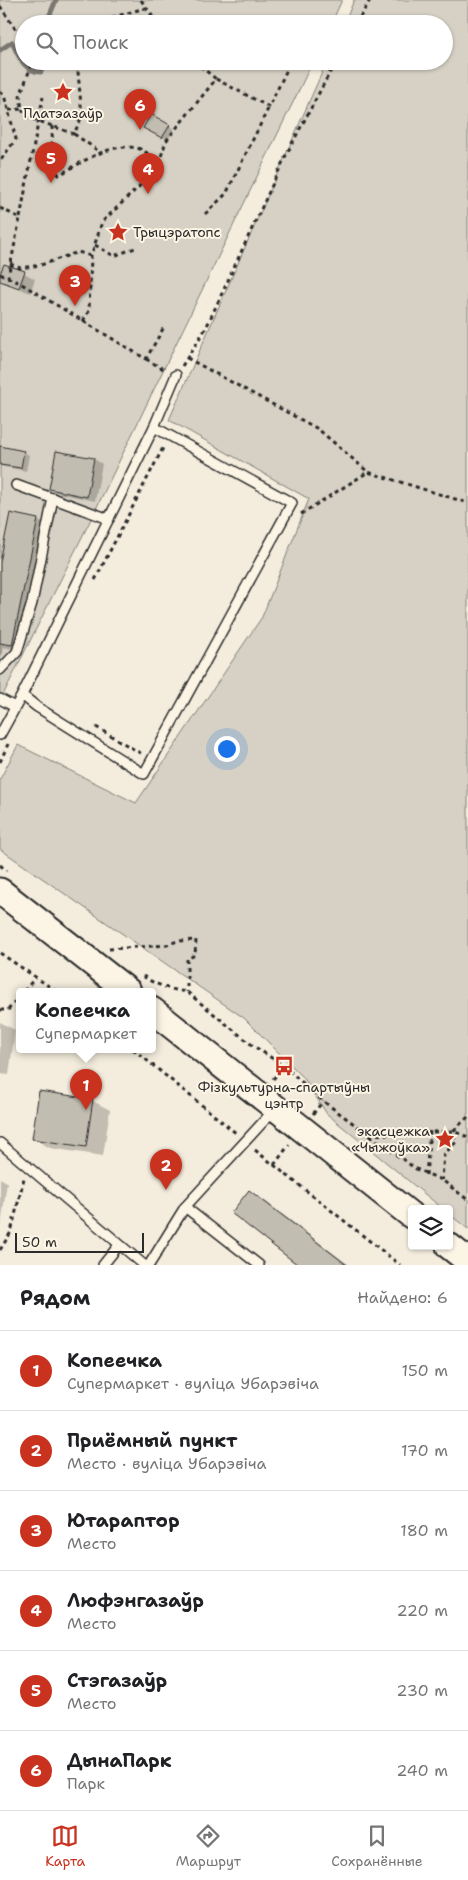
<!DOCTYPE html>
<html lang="ru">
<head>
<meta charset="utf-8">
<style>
  body { margin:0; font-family:"Shantell Sans",sans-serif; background:#f2f2f2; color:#202124 }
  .controls { position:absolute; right:15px; bottom:15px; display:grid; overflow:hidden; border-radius:5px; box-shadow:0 1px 4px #0004 }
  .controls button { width:45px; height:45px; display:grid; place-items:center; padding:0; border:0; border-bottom:1px solid #e0e0e0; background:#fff; color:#202124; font:25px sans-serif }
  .scale { position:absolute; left:15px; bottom:12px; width:129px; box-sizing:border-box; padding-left:5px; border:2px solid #2b2b2b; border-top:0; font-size:14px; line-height:18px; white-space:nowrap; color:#2b2b2b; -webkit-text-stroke:4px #fcf5e5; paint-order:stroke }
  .you { position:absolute; left:226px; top:748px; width:18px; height:18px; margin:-12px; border:4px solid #fff; border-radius:50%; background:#1a73e8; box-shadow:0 0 0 8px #1a73e833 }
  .badge { display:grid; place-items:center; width:32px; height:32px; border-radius:50%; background:#c8321e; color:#fff; font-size:16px; font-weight:700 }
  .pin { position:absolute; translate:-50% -41px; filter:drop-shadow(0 1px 2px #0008) }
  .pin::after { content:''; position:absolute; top:26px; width:18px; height:15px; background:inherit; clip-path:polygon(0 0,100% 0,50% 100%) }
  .popup { position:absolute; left:16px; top:988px; width:140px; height:65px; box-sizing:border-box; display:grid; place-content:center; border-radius:5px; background:#fff; filter:drop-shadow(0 1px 4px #0005); font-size:16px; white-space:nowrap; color:#757577 }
  .popup b { font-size:19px; color:#202124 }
  .popup::after { content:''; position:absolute; left:50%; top:100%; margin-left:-10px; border:10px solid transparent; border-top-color:#fff }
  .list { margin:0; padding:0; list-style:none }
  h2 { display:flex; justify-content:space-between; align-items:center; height:65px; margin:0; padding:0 20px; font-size:21px }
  h2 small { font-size:16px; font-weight:400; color:#757577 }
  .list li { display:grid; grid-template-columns:32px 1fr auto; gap:15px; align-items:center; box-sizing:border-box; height:80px; padding:0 20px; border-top:1px solid #e0e0e0 }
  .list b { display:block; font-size:19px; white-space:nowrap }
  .list p { margin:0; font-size:16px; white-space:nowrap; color:#757577 }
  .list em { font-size:16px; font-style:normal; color:#757577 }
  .icon { flex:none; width:28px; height:28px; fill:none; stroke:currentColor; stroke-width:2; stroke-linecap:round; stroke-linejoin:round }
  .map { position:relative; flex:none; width:468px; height:1265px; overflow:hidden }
  .search { position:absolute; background:#fff; box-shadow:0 1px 4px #0004; left:15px; right:15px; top:15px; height:55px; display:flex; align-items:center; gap:12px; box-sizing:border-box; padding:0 18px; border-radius:28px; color:#757577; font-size:19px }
  .sheet { height:545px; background:#fff }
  nav { display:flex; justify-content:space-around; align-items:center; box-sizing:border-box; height:70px; border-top:1px solid #e0e0e0; background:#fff; font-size:14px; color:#757577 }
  nav a { display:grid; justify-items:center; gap:2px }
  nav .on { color:#c8321e }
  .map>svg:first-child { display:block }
  .green { fill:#d6d1c4; stroke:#807e78 }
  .shadow { fill:#0003 }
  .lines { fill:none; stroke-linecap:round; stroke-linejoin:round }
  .stream { stroke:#7a7771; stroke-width:5 }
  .building { fill:#c2bdb1; stroke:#2b2b2b }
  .lane-casing { stroke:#2b2b2b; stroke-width:12 }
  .secondary-casing { stroke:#2b2b2b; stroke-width:29 }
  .path { stroke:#2b2b2b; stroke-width:3; stroke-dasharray:4 4; stroke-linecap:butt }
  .lane { stroke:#fcf5e5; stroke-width:9 }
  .secondary { stroke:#fcf5e5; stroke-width:25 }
  .labels { text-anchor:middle; stroke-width:4; stroke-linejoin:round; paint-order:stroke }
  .poi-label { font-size:14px; fill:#2b2b2b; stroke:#fcf5e5 }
</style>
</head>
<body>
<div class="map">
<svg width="468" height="1265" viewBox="0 0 468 1265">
  <rect width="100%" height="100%" fill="#f4edde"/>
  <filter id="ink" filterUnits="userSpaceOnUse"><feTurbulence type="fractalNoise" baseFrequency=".02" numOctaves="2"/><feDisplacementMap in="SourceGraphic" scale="10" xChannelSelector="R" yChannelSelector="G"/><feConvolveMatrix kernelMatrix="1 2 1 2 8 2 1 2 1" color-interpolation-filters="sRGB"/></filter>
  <g filter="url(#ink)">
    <g class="green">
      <polygon points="0,0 342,0 331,24 24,24 24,61 313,61 94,513 0,701"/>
      <polygon points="354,0 468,0 468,1229 449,1214 449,1209 443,1209 327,1114 303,1077 244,1018 0,849 0,779 18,745 136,803 262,617 309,499 169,420 327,61 444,61 444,24 344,24"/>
    </g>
    <g class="shadow">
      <polygon points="151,116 174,129 168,140 145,127"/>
      <polygon points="24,273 35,279 30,293 0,280 0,277"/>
      <polygon points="0,448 23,452 29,455 26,471 0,466"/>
      <polygon points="94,459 102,464 95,501 58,493 50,488"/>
      <polygon points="37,520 48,526 23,651 3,647 2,654 0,654 0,568"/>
      <polygon points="0,1022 15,1030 9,1075 0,1074"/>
      <polygon points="40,1093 93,1101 110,1110 103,1156 50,1148 33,1138"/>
      <polygon points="0,1178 7,1182 1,1226 0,1225"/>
      <polygon points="250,1191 264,1200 349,1265 300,1265"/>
    </g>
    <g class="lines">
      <g class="stream">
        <polyline points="46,24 56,0"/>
        <path d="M0,50L12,42C19,56 24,72 41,72L45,61"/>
      </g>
    </g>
    <g class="building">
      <polygon points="151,114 170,125 162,138 143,128"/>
      <polygon points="4,264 25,271 19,288 0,281 0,274"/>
      <polygon points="0,446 24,451 21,468 0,465"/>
      <polygon points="56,451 94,458 87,497 49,489"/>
      <polygon points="10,513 38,519 12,645 0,643 0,562"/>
      <polygon points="39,1091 93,1099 86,1147 32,1139"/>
      <polygon points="249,1190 347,1265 298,1265 231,1213"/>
    </g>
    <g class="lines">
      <defs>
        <g id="lane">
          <polyline points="154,427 176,375"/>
          <polyline points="16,485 109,519"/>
          <polyline points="0,670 17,652 32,603 53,498"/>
          <polyline points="0,699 15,707"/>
          <polyline points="0,735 22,695 154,427 292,503 144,774 37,707 22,695"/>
          <polyline points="0,1143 144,1265"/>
          <polyline points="185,1207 259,1265"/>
          <polyline points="103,1265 119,1245"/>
          <polyline points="149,1265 185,1207 274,1110"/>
        </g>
        <g id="secondary">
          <polyline points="0,891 128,991"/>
          <polyline points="152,1010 412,1216"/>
          <polyline points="449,1246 468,1261"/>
        </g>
      </defs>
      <use href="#lane" class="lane-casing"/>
      <use href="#secondary" class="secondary-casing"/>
      <g class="path">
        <polyline points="141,0 158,24"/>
        <polyline points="0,6 24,42"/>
        <polyline points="89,24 145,8"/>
        <polyline points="310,24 312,19"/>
        <polyline points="356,24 370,0"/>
        <polyline points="216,79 269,107 291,61"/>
        <polyline points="0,92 4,95 16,139 0,161"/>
        <polyline points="22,109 25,116 74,134 82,116 77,61"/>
        <polyline points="9,110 22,109 20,96 33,61"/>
        <path d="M52,126L53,167L59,175C81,163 113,140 140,149C146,151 153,159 159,163"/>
        <polyline points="74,134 100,152"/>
        <polyline points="0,208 20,218 8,277"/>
        <polyline points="205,214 226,194 269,107"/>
        <polyline points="20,218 43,97"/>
        <polyline points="95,245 114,256 135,248"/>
        <polyline points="10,264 20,268 41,265 78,252 91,256"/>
        <polyline points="0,274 20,283 146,359 164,327"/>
        <polyline points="83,321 89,311 91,256 102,222 151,175 159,163 166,141 216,79 194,61"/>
        <polyline points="187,358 318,429 368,472 468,503"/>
        <polyline points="146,359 165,370"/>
        <polyline points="182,366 206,328 286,155 336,61"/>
        <polyline points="301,514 368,472"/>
        <polyline points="95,580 164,446"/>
        <polyline points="96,727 142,754"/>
        <polyline points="0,762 8,744"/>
        <polyline points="0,865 7,871"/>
        <polyline points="109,949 167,945 177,941 196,940 195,955 187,959 187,992"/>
        <polyline points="0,953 56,991"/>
        <path d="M143,976C155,985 172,990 187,992L252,1045L284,1066L323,1101L369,1135L416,1169L442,1180L468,1200"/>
        <polyline points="24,991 35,978"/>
        <polyline points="0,1010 8,1010 20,996"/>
        <polyline points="133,1049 237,1134"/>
        <polyline points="273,1079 284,1066"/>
        <polyline points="313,1114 323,1101"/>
        <polyline points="468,1117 453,1131 468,1137"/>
        <polyline points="369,1135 453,1131 456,1142 444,1154 442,1180"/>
        <polyline points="255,1150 400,1265"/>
        <polyline points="274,1165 289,1145"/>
        <polyline points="426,1175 430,1131"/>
        <polyline points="0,1250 11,1232 24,1178"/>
      </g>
      <use href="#lane" class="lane"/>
      <use href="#secondary" class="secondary"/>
    </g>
  </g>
  <defs>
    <symbol id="sight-bare" viewBox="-9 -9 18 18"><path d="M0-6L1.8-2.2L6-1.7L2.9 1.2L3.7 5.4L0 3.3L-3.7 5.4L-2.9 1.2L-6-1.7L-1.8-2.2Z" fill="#c8321e" stroke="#fcf5e5" stroke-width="2.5" paint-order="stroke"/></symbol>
    <symbol id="bus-bare" viewBox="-9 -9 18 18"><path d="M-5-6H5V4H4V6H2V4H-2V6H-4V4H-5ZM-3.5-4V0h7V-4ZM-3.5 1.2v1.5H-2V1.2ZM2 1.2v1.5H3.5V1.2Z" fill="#c8321e" stroke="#fcf5e5" stroke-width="2.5" paint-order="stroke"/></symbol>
  </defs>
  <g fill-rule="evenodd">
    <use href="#sight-bare" x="49" y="78" width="28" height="28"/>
    <use href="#sight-bare" x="104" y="218" width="28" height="28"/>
    <use href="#bus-bare" x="270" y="1052" width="28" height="28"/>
    <use href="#sight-bare" x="431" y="1125" width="28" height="28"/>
  </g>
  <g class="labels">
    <g class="poi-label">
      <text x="63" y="118">Платэазаўр</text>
      <text x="133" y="237" text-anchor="start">Трыцэратопс</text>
      <text x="284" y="1092">Фізкультурна-спартыўны<tspan x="284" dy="16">цэнтр</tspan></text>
      <text x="430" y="1136" text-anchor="end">экасцежка<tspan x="430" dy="16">«Чыжоўка»</tspan></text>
    </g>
  </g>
</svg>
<div class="controls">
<button><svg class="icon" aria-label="layers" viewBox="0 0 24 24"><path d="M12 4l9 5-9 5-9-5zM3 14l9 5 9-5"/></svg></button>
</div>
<div class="scale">50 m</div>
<div class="you"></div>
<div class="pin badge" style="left:86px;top:1110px">1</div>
<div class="popup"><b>Копеечка</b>Супермаркет</div>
<div class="pin badge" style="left:166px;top:1190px">2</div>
<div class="pin badge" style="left:75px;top:306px">3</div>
<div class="pin badge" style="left:148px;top:194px">4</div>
<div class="pin badge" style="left:51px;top:183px">5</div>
<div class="pin badge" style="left:140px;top:130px">6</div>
<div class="search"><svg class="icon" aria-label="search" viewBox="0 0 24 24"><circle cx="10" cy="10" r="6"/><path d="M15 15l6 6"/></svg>Поиск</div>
</div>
<section class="sheet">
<h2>Рядом<small>Найдено: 6</small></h2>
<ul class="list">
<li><span class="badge">1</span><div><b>Копеечка</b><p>Супермаркет · вуліца Убарэвіча</p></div><em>150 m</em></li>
<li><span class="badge">2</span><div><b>Приёмный пункт</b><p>Место · вуліца Убарэвіча</p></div><em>170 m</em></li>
<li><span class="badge">3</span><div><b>Ютараптор</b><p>Место</p></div><em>180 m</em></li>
<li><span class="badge">4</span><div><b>Люфэнгазаўр</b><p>Место</p></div><em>220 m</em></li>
<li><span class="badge">5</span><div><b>Стэгазаўр</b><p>Место</p></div><em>230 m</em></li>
<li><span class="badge">6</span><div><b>ДынаПарк</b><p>Парк</p></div><em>240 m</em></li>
</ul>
</section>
<nav>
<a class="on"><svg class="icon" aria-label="map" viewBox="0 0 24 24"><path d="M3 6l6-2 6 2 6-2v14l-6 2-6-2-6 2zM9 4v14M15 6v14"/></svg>Карта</a>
<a><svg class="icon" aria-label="directions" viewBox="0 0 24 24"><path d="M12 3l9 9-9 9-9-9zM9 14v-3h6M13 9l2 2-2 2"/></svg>Маршрут</a>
<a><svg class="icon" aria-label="saved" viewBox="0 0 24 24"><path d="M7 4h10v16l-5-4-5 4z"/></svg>Сохранённые</a>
</nav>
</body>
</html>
